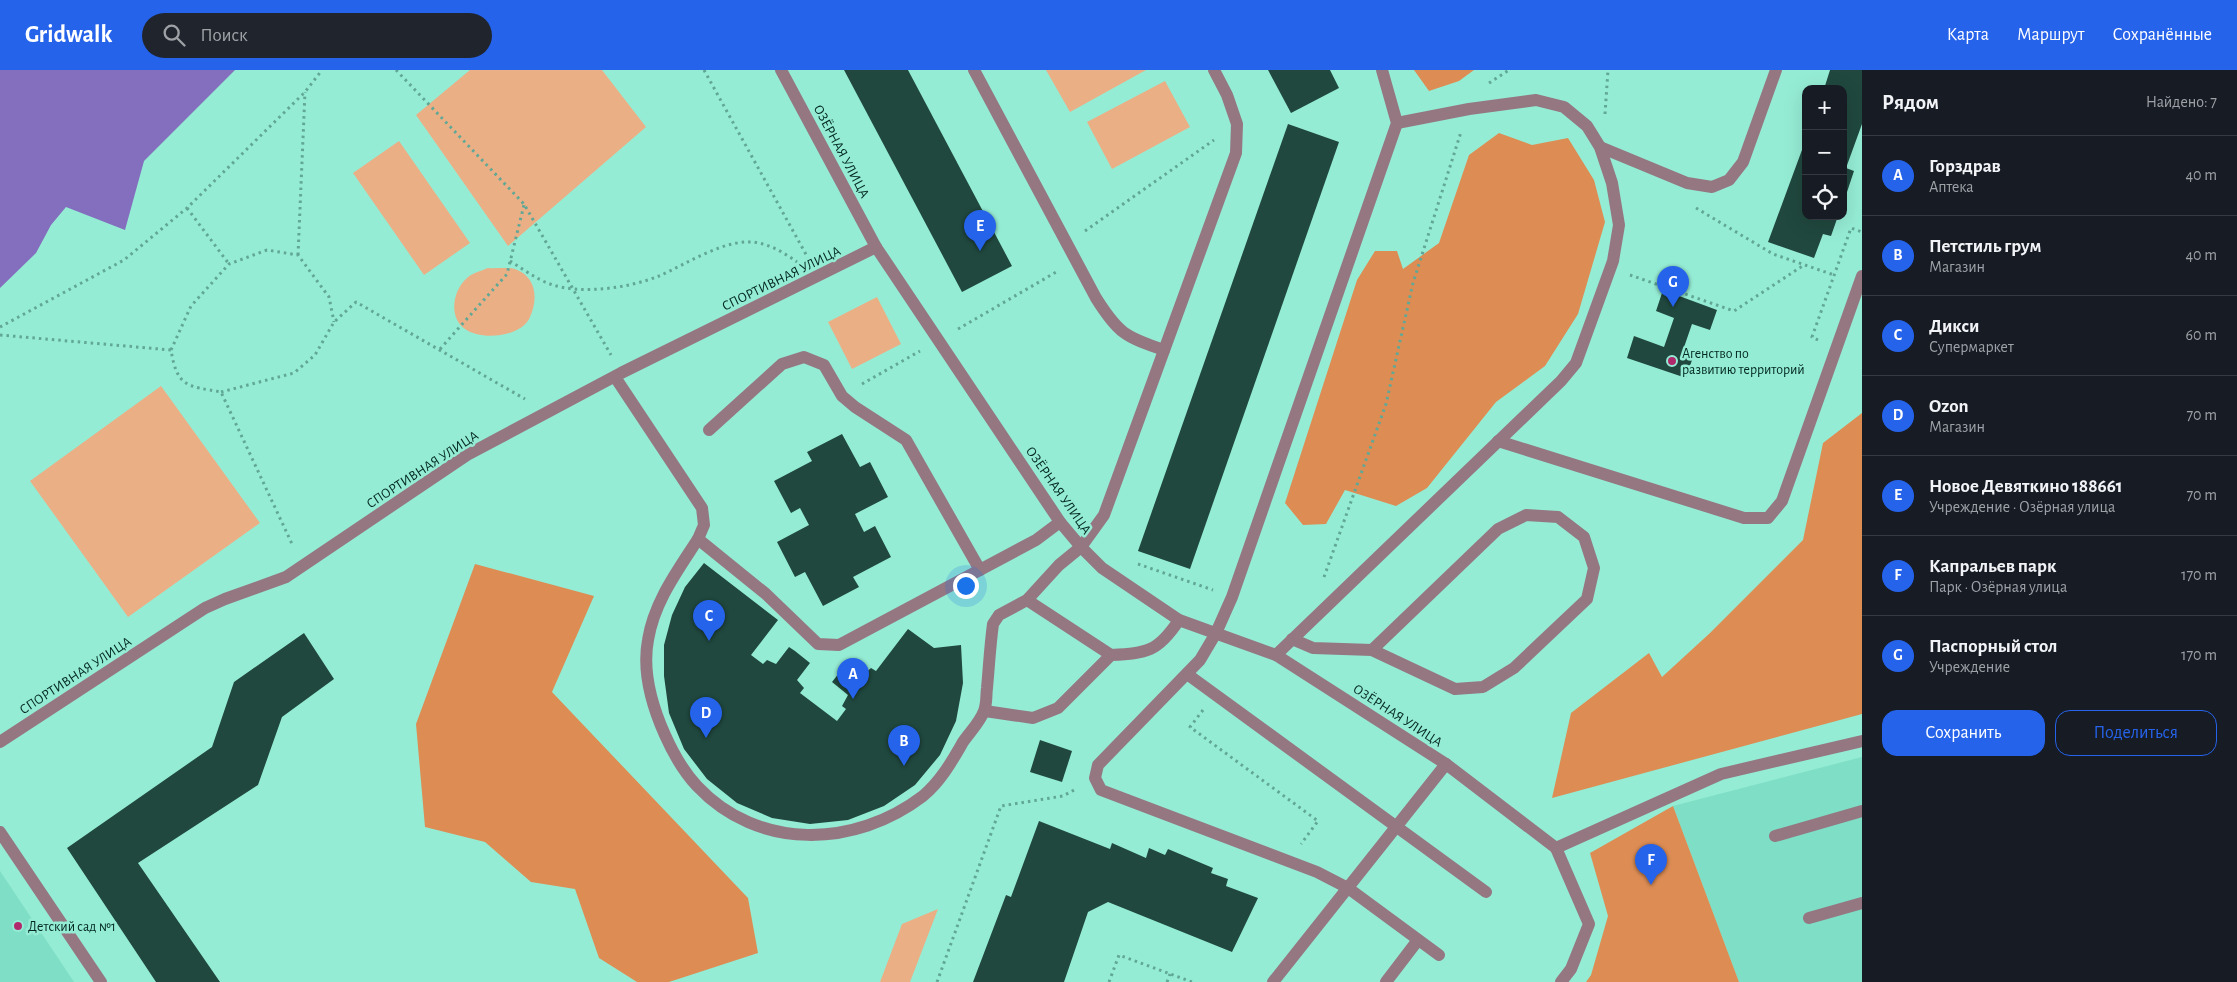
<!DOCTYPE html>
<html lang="ru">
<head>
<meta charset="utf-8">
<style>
  body { margin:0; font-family:"Alegreya Sans",sans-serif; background:#20242c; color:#f1f3f6 }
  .controls { position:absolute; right:15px; top:15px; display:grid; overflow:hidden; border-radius:10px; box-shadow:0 5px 20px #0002 }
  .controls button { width:45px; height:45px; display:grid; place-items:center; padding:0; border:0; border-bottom:1px solid #363941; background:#171b24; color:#f1f3f6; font:25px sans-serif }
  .you { position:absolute; left:965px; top:515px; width:18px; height:18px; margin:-12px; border:4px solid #fff; border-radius:50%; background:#1a73e8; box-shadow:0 0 0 8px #1a73e833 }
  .badge { display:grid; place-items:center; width:32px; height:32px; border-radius:50%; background:#2563eb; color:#fff; font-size:16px; font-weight:700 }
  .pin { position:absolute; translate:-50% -41px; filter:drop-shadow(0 1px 2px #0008) }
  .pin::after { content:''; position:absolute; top:26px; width:18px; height:15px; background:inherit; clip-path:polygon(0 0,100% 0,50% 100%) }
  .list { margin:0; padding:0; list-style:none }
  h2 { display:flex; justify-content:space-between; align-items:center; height:65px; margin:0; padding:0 20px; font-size:21px }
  h2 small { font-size:16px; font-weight:400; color:#9ea1a6 }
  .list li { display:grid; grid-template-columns:32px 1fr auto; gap:15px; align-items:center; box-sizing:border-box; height:80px; padding:0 20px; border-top:1px solid #363941 }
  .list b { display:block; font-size:19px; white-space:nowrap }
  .list p { margin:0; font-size:16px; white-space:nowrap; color:#9ea1a6 }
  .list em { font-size:16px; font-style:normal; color:#9ea1a6 }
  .actions { display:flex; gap:10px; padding:15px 20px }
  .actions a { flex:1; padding:11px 0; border:1px solid #2563eb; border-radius:15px; text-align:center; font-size:18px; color:#2563eb }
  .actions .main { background:#2563eb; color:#fff }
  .icon { flex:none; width:28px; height:28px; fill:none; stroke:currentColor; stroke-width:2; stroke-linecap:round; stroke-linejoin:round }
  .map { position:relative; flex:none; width:1862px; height:912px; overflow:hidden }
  header { display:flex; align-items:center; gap:30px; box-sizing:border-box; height:70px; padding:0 25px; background:#2563eb; color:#fff }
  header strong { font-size:24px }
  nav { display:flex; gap:28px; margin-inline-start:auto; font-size:18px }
  .search { width:350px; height:45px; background:#20242c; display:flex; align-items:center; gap:12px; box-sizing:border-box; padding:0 18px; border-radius:28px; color:#9ea1a6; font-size:19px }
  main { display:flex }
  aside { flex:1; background:#171b24 }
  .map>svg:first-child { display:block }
  .built { fill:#7fdec6 }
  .green { fill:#ebaf86 }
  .forest { fill:#dd8d54 }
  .water { fill:#846ebe }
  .building { fill:#20483e }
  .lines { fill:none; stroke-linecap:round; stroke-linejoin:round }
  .path { stroke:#61a795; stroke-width:3; stroke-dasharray:2.5 4; stroke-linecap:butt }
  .minor { stroke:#957782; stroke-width:12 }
  .poi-dot { fill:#b0296d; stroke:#95ecd4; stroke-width:2 }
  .labels { text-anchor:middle; stroke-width:5; stroke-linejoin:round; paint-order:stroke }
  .street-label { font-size:14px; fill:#032921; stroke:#95ecd4 }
  .poi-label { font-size:14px; fill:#032921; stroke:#95ecd4; text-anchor:start }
</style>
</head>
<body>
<header>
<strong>Gridwalk</strong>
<div class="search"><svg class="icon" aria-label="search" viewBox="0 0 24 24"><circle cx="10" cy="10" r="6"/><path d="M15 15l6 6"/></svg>Поиск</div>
<nav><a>Карта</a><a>Маршрут</a><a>Сохранённые</a></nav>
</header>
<main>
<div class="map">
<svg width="1862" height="912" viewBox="0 0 1862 912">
  <rect width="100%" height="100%" fill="#95ecd4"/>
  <g class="built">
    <polygon points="1862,687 1862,912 1739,912 1673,736"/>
    <polygon points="0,801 74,912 0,912"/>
  </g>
  <g class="green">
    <polygon points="470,0 602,0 646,57 508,176 416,45"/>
    <polygon points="1046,0 1146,0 1070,42"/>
    <polygon points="1165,11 1190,57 1112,99 1087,52"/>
    <polygon points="399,71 470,173 424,205 353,103"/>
    <path d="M488,198C496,199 507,197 515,199C537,207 538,229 530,247C522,267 481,271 465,259C448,247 453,220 467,208C472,203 481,201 488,198Z"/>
    <polygon points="877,227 901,274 852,299 828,252"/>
    <polygon points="161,316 260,453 128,547 30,411"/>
    <polygon points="938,839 910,912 880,912 902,854"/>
  </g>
  <g class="forest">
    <polygon points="1414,0 1474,0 1459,11 1429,21"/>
    <polygon points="1499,63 1532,75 1568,68 1594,110 1605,152 1578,244 1545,296 1496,332 1427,418 1396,436 1345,420 1326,454 1303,455 1285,433 1357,210 1375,181 1397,181 1403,199 1439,173 1469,85"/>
    <polygon points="1862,343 1862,644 1552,728 1571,643 1649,583 1662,607 1710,563 1803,470 1823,373"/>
    <polygon points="475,494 594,526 552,622 748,828 758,883 669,912 637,912 599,888 575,819 531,812 485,772 425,757 416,654"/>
    <polygon points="1673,736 1739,912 1586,912 1591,905 1608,846 1590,783"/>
  </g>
  <polygon class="water" points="0,0 235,0 144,91 125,160 66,137 51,155 36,183 0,218"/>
  <g class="building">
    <polygon points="844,0 908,0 1012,196 962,222"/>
    <polygon points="1268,0 1330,0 1339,18 1291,43"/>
    <polygon points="1830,0 1862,0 1862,54 1846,98 1854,101 1844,131 1843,19 1824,19"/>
    <polygon points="1288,54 1339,72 1190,499 1138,481"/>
    <polygon points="1806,69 1806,146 1838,146 1831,166 1823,164 1814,188 1768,172"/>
    <polygon points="1663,220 1717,240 1710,260 1692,254 1682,283 1693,287 1686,308 1627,288 1634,266 1664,277 1674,248 1656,241"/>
    <polygon points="842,364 860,397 870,392 888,427 855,444 864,462 875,456 891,487 853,507 859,517 823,536 805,502 795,507 777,472 809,455 800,438 791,443 774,411 812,391 807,382"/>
    <polygon points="704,493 778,550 751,585 763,594 767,590 776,594 789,577 795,581 810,593 797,610 804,618 800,623 837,651 846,639 842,636 848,625 832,612 847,593 863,605 871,598 876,601 908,559 934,578 961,575 963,613 956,651 940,685 915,715 884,736 848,750 810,754 772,748 737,733 707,709 684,679 669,643 664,606 664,575 672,545 685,517"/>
    <polygon points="304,563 334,609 282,647 258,715 138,793 220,912 156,912 67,778 212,677 234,612"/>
    <polygon points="1040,670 1072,681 1062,712 1030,702"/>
    <polygon points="1039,751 1110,779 1112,773 1146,788 1149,778 1165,785 1168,779 1213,798 1211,803 1228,809 1226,816 1258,828 1232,882 1108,832 1088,842 1064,912 973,912 1006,825 1011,827"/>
  </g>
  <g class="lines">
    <g class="path">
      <polyline points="396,0 524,134 611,285"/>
      <polyline points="704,0 808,188"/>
      <polyline points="1489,13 1509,0"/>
      <polyline points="1605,44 1608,0"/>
      <polyline points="187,138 229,194"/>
      <polyline points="1696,138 1773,184 1834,205"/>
      <polyline points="1085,161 1214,70"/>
      <polyline points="298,185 305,22"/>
      <path d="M510,191C523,199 536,209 550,214C581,225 629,218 659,206C687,194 728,166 759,173C773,176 786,184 797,192"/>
      <polyline points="1630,205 1734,241 1804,195"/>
      <polyline points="0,257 124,190 187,138 305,22 322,0"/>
      <polyline points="958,259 1058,201"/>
      <path d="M0,265L171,280C177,317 187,316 221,322L293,476"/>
      <polyline points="1818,270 1812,267 1851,158 1862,162"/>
      <polyline points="440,279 507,204 524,135"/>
      <polyline points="171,280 191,236 229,194 267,180 298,185 329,227 334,252"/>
      <polyline points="862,314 920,281"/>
      <polyline points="221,322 294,303 315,285 334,252 356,232 525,329"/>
      <polyline points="1138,494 1213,520"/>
      <polyline points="1324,507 1386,334 1413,213 1461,62"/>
      <polyline points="1203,640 1190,657 1318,751 1301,774"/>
      <polyline points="937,912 1001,736 1063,726 1076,719"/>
      <polyline points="1109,912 1119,885 1192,912"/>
      <polyline points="1167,912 1170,904"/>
    </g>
    <g class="minor">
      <polyline points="781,0 876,177 1060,452 1081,477 1102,498 1179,550 1276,585 1446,694 1556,778 1589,854 1571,899 1561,912"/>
      <path d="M974,0L1096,228C1118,263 1125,267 1164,280"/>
      <polyline points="1382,0 1397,53 1232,527 1216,563 1200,590 1098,695 1095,708 1101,720 1317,802 1348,818 1439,885"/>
      <polyline points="1600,77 1687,113 1712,117 1729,110 1743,92 1776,0"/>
      <polyline points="615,307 702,438 704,455 698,469 766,524 818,574 839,575 1036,470 1060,452"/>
      <polyline points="709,360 782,294 804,287 824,295 842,326 855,337 906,370 980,500"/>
      <polyline points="1498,371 1744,448 1768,448 1782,431 1862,206"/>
      <path d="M698,469C678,500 654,532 648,570C642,602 652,636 665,665C673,683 683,701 697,716C758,781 855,778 923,726C941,711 952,691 963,672C970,662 980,652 984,641C987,634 986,625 987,618C989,597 990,576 993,554L999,545L1027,530L1059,495L1081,477L1104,445L1236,83L1237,54L1227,25L1214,0"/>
      <polyline points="1027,530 1111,585"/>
      <polyline points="1292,569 1313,578 1372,580 1455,619 1483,617 1514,598 1587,529 1594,498 1584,467 1558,447 1526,445 1498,459 1372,580"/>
      <polyline points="1276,585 1561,311 1576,293 1613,191 1619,155 1612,113 1600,77 1587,56 1564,37 1536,30 1469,39 1397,53"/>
      <polyline points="1187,604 1486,822"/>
      <path d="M985,641L1033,648L1058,638L1111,585C1147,583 1158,582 1179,550"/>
      <polyline points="0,672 205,538 225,529 286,507 467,385 621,303 876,177"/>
      <polyline points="0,762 101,912"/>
      <polyline points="1775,766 1862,741"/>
      <polyline points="1556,778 1721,704 1862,671"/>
      <polyline points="1809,848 1862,833"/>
      <polyline points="1273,912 1446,694"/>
      <polyline points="1386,912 1418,870"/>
    </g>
  </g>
  <g class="poi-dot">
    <circle cx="1672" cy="291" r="5"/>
    <circle cx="18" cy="856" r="5"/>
  </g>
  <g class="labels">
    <g class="street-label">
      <text transform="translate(842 81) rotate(62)" y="5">ОЗЁРНАЯ УЛИЦА</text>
      <text transform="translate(781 208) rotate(-26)" y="5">СПОРТИВНАЯ УЛИЦА</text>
      <text transform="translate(422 399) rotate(-33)" y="5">СПОРТИВНАЯ УЛИЦА</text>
      <text transform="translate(1059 420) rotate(55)" y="5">ОЗЁРНАЯ УЛИЦА</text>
      <text transform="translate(75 605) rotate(-33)" y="5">СПОРТИВНАЯ УЛИЦА</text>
      <text transform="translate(1398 645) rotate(33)" y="5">ОЗЁРНАЯ УЛИЦА</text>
    </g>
    <g class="poi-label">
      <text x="1682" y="288">Агенство по<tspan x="1682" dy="16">развитию территорий</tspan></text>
      <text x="28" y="861">Детский сад №1</text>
    </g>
  </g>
</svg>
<div class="controls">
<button>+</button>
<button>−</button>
<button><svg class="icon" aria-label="locate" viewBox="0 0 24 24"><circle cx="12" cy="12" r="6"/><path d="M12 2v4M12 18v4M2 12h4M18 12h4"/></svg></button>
</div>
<div class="you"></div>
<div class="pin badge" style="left:853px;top:629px">A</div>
<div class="pin badge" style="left:904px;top:696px">B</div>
<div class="pin badge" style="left:709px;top:571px">C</div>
<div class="pin badge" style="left:706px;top:668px">D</div>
<div class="pin badge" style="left:980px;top:181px">E</div>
<div class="pin badge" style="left:1651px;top:815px">F</div>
<div class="pin badge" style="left:1673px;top:237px">G</div>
</div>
<aside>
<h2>Рядом<small>Найдено: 7</small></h2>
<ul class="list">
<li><span class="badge">A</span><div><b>Горздрав</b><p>Аптека</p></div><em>40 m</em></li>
<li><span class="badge">B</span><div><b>Петстиль грум</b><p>Магазин</p></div><em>40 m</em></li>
<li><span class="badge">C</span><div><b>Дикси</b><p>Супермаркет</p></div><em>60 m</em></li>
<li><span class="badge">D</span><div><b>Ozon</b><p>Магазин</p></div><em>70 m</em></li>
<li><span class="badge">E</span><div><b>Новое Девяткино 188661</b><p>Учреждение · Озёрная улица</p></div><em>70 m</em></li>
<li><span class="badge">F</span><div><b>Капральев парк</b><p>Парк · Озёрная улица</p></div><em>170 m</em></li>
<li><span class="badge">G</span><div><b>Паспорный стол</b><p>Учреждение</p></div><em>170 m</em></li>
</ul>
<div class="actions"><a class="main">Сохранить</a><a>Поделиться</a></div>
</aside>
</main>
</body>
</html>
